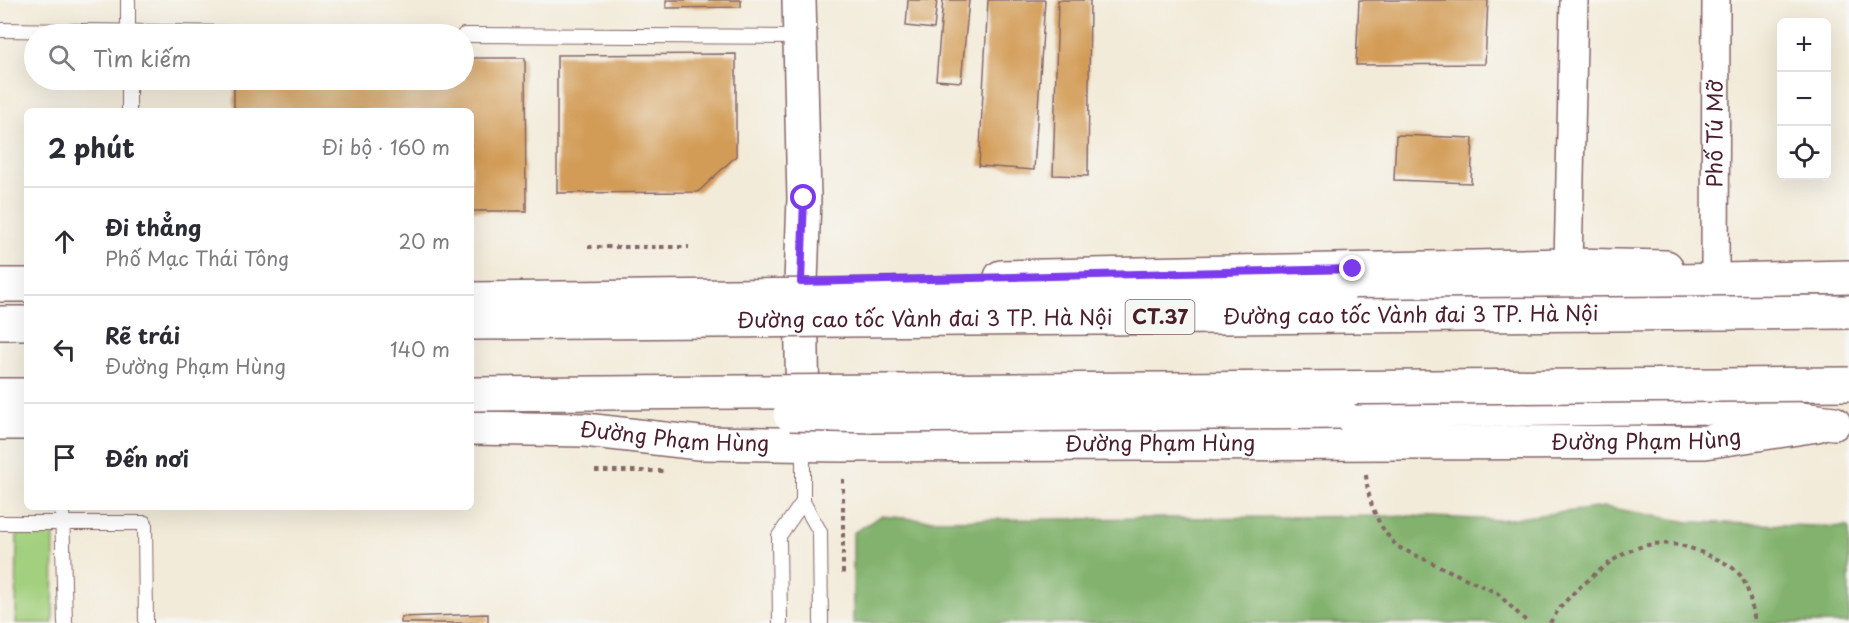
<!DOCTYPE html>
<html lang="vi">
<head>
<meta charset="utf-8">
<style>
  body { margin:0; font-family:"Playpen Sans",sans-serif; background:#f2f2f3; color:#2b2b33 }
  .controls { position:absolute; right:18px; top:18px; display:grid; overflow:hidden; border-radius:9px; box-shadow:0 6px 24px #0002 }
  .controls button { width:54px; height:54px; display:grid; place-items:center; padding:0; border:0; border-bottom:2px solid #e1e1e2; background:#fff; color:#2b2b33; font:30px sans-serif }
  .stop { position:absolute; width:18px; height:18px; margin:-14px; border:4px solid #7c3aed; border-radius:50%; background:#fff }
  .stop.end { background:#7c3aed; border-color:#fff; box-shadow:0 2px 6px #0008 }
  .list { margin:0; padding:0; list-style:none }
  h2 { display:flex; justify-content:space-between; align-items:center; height:78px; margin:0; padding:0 24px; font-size:26px }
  h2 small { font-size:20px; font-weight:400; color:#7c7c81 }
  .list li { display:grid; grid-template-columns:39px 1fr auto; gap:18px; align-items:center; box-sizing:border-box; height:108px; padding:0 24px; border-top:2px solid #e1e1e2 }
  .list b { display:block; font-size:22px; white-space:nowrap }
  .list p { margin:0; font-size:20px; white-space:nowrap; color:#7c7c81 }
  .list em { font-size:20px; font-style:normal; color:#7c7c81 }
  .icon { flex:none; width:33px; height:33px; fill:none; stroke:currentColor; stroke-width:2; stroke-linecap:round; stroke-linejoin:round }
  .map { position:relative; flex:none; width:1849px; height:623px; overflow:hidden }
  .search { position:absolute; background:#fff; box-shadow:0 6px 24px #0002; left:24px; top:24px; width:450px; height:66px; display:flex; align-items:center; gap:15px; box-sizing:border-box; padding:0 21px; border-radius:33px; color:#7c7c81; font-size:22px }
  .panel { position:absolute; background:#fff; box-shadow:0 6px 24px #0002; left:24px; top:108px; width:450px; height:402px; border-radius:9px }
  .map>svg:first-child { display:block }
  .green { fill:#a3d07e; stroke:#767854; stroke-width:1.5 }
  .forest { fill:#82b26d; stroke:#66684c; stroke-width:1.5 }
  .building { fill:#d39c56 }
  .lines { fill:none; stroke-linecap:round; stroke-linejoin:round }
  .service-casing { stroke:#856668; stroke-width:16 }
  .minor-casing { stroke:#856668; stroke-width:30 }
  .tertiary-casing { stroke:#856668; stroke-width:36 }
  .primary-casing { stroke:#856668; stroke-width:36 }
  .motorway-casing { stroke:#856668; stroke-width:36 }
  .path { stroke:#856668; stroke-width:4; stroke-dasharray:4.5 4.5; stroke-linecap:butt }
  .service { stroke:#fff; stroke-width:14 }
  .minor { stroke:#fff; stroke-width:27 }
  .tertiary { stroke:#fff; stroke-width:33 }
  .primary { stroke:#fff; stroke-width:33 }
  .motorway { stroke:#fff; stroke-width:33 }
  .motorway-bridge-casing { stroke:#856668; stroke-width:36; stroke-linecap:butt }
  .motorway-bridge { stroke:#fff; stroke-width:33 }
  .route { stroke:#7c3aed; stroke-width:8 }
  .labels { text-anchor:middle; stroke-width:4.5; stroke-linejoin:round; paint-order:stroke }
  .shield { fill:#f6f6f2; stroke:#7e6067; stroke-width:1.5 }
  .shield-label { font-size:20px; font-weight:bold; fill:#4a1f2b }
  .street-label { font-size:21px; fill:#4a1f2b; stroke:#f6f6f2 }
</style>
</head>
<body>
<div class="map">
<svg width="1849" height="623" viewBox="0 0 1849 623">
  <rect width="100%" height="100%" fill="#f6f6f2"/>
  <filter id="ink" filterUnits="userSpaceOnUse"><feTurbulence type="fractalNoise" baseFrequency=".0167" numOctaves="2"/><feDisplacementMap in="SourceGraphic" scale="12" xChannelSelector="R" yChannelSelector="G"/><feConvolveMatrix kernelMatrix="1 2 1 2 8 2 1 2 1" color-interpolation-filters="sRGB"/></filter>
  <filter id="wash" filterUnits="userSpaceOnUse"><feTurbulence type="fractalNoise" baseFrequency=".008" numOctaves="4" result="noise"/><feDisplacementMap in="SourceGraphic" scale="24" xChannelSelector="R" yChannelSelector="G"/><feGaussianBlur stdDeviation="1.35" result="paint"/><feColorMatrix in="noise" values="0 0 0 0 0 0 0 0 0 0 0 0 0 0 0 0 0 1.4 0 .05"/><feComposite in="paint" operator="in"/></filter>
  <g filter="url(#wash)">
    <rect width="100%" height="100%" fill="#f3ebd9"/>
    <polygon class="green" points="17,533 54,533 53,623 16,623"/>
    <polygon class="forest" points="1605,507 1689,522 1849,527 1849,623 853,623 853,533 881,516 925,520 1408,516 1500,520"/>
    <g id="blocks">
      <g class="building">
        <polygon points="666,0 741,0 741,7 666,8"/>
        <polygon points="908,0 937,0 934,29 906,26"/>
        <polygon points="943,0 969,0 961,82 936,80"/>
        <polygon points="988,0 1045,0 1034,170 979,166"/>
        <polygon points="1058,0 1090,0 1088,176 1053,175"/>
        <polygon points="1359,0 1488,0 1485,64 1356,65"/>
        <polygon points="736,54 736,156 698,192 557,193 557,55"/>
        <polygon points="464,58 525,58 526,211 471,211 471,111 234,111 234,80 464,80"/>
        <polygon points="1396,135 1473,138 1471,183 1394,180"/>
        <polygon points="488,614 488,623 401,623 401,617"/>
      </g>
    </g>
  </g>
  <g filter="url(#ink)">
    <use href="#blocks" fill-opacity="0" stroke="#856668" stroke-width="1.5"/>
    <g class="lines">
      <defs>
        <g id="service">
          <polyline points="128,0 128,34"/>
          <polyline points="0,30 316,34"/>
          <polyline points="464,35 799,37"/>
          <polyline points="129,80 129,111"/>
          <polyline points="803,444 803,502 820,532 821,623"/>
          <polyline points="62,507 65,623"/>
          <polyline points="0,523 145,523 146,623"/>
          <polyline points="780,623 779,536 803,502"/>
        </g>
        <g id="minor">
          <polyline points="1568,265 1574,0"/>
          <path id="s1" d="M1715,268L1716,0"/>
        </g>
        <polyline id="tertiary" points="799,0 804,198 801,282 803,421"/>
        <g id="primary">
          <polyline points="1001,277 1568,265 1666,267"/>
          <polyline points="0,285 27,285"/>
          <polyline points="0,423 27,423"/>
          <path id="s2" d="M471,428L585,430L699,443L842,445L1705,442L1817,425"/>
        </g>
        <g id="motorway">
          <polyline points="1341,289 1849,277"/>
          <polyline points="0,323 27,323"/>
          <polyline points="0,395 27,395"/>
          <polyline points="1340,412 1703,407 1834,423"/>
        </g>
      </defs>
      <use href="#service" class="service-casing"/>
      <use href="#minor" class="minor-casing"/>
      <use href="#tertiary" class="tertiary-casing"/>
      <use href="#primary" class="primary-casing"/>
      <use href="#motorway" class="motorway-casing"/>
      <g class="path">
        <polyline points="588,247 689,247"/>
        <polyline points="595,471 663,471"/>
        <path d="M1366,475C1368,503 1378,527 1398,547L1497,593L1528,623"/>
        <polyline points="843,479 843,575"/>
        <path d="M1550,623C1560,606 1571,594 1586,582C1624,548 1655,531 1705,554C1717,559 1731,564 1740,575C1750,588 1751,608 1756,623"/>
      </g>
      <use href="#service" class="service"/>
      <use href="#minor" class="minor"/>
      <use href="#tertiary" class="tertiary"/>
      <use href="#primary" class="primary"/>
      <use href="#motorway" class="motorway"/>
      <defs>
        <g id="motorway-bridge">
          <polyline points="471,299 1341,289"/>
          <path id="s3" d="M471,323L1849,312"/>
          <polyline points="471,394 1849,384"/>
          <polyline points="790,414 874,416 1340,412"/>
        </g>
      </defs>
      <use href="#motorway-bridge" class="motorway-bridge-casing"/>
      <use href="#motorway-bridge" class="motorway-bridge"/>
    </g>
  </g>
  <g class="lines" filter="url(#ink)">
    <polyline class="route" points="804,198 801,282 1353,269"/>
  </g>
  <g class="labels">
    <rect class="shield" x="1125.5" y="300" width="69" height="34" rx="4.5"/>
    <g class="shield-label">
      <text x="1160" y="324">CT.37</text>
    </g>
    <g class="street-label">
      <text dy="7" stroke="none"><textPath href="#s1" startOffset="134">Phố Tú Mỡ</textPath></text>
      <text dy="7" stroke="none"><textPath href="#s3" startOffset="940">Đường cao tốc Vành đai 3 TP. Hà Nội</textPath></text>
      <text dy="7" stroke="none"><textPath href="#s3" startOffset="454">Đường cao tốc Vành đai 3 TP. Hà Nội</textPath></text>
      <text dy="7" stroke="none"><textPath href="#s2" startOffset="204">Đường Phạm Hùng</textPath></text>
      <text dy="7" stroke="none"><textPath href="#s2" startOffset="1176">Đường Phạm Hùng</textPath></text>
      <text dy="7" stroke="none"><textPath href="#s2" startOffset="690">Đường Phạm Hùng</textPath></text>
    </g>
  </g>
</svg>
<div class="controls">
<button>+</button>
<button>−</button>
<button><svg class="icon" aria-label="locate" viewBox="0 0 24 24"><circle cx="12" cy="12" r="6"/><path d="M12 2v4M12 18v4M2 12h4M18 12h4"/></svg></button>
</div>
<div class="stop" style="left:804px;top:198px"></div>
<div class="stop end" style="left:1353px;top:269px"></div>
<div class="search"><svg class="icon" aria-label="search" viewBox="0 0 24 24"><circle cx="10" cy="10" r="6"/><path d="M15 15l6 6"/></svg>Tìm kiếm</div>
<section class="panel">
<h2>2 phút<small>Đi bộ · 160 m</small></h2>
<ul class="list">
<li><svg class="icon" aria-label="ahead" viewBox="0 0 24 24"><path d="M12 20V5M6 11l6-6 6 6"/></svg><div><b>Đi thẳng</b><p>Phố Mạc Thái Tông</p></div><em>20 m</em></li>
<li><svg class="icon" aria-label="left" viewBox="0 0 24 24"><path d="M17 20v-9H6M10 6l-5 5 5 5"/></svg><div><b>Rẽ trái</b><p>Đường Phạm Hùng</p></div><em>140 m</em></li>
<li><svg class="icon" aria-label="arrive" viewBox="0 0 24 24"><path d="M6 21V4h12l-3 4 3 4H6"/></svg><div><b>Đến nơi</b></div></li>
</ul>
</section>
</div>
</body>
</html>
